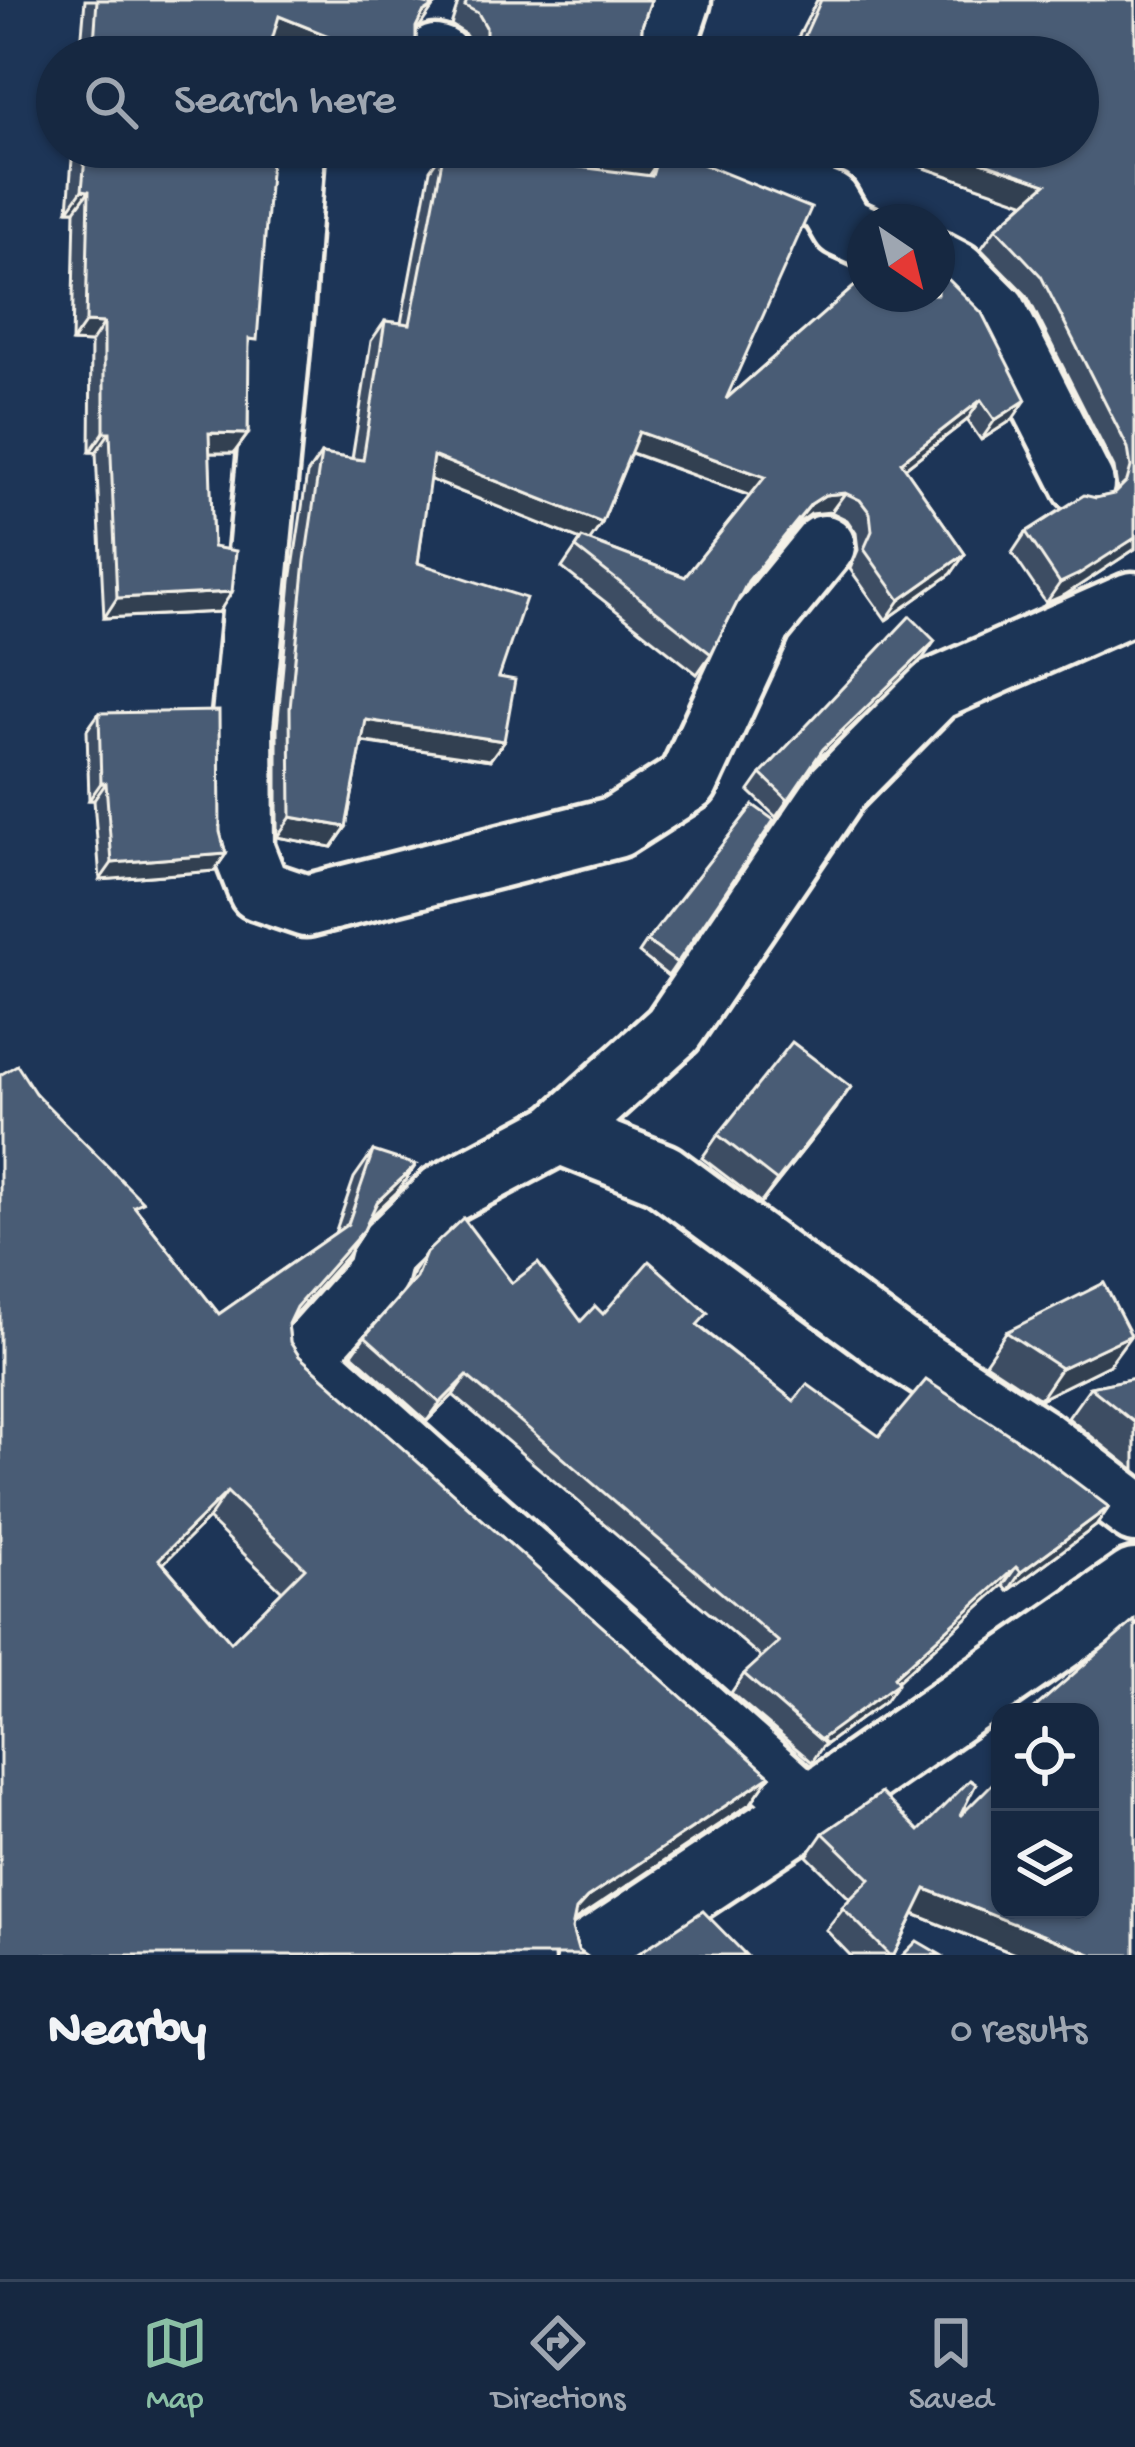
<!DOCTYPE html>
<html lang="en">
<head>
<meta charset="utf-8">
<style>
  body { margin:0; font-family:"Gochi Hand",sans-serif; background:#23344c; color:#f1f3f6 }
  .controls { position:absolute; right:36px; bottom:36px; display:grid; overflow:hidden; border-radius:24px; box-shadow:0 3px 9px #0004 }
  .controls button { width:108px; height:108px; display:grid; place-items:center; padding:0; border:0; border-bottom:3px solid #35445a; background:#162841; color:#f1f3f6; font:60px sans-serif }
  .compass { position:absolute; left:847px; top:204px; width:108px; height:108px; border-radius:50%; background:#162841; box-shadow:0 3px 9px #0004; rotate:145deg }
  .list { margin:0; padding:0; list-style:none }
  h2 { display:flex; justify-content:space-between; align-items:center; height:156px; margin:0; padding:0 48px; font-size:51px }
  h2 small { font-size:39px; font-weight:400; color:#9ea6b1 }
  .icon { flex:none; width:66px; height:66px; fill:none; stroke:currentColor; stroke-width:2; stroke-linecap:round; stroke-linejoin:round }
  .map { position:relative; flex:none; width:1135px; height:1955px; overflow:hidden }
  .search { position:absolute; background:#162841; box-shadow:0 3px 9px #0004; left:36px; right:36px; top:36px; height:132px; display:flex; align-items:center; gap:30px; box-sizing:border-box; padding:0 42px; border-radius:66px; color:#9ea6b1; font-size:45px }
  .sheet { height:324px; background:#162841 }
  nav { display:flex; justify-content:space-around; align-items:center; box-sizing:border-box; height:168px; border-top:3px solid #35445a; background:#162841; font-size:33px; color:#9ea6b1 }
  nav a { display:grid; justify-items:center; gap:6px }
  nav .on { color:#8abfa5 }
  .map>svg:first-child { display:block }
  .lines { fill:none; stroke-linecap:round; stroke-linejoin:round }
  .minor-casing { stroke:#f4f1e8; stroke-width:69 }
  .secondary-casing { stroke:#f4f1e8; stroke-width:75 }
  .minor { stroke:#1d3557; stroke-width:60 }
  .secondary { stroke:#1d3557; stroke-width:66 }
  .wall { fill:#3e4e64; stroke:#f4f1e8; stroke-width:3; fill-rule:evenodd }
  .shaded-wall { fill:#324051; stroke:#f4f1e8; stroke-width:3 }
  .building { fill:#485b74; stroke:#f4f1e8; stroke-width:3; fill-rule:evenodd }
</style>
</head>
<body>
<div class="map">
<svg width="1135" height="1955" viewBox="0 0 1135 1955">
  <rect width="100%" height="100%" fill="#1d3557"/>
  <filter id="ink" filterUnits="userSpaceOnUse"><feTurbulence type="fractalNoise" baseFrequency=".00833" numOctaves="2"/><feDisplacementMap in="SourceGraphic" scale="24" xChannelSelector="R" yChannelSelector="G"/><feConvolveMatrix kernelMatrix="1 2 1 2 8 2 1 2 1" color-interpolation-filters="sRGB"/></filter>
  <g filter="url(#ink)">
    <g class="lines">
      <defs>
        <g id="minor">
          <polyline points="435,56 439,57"/>
          <polyline points="661,57 680,0"/>
          <polyline points="690,147 829,203 843,227 865,237"/>
          <polyline points="294,151 282,317 242,726 243,849 259,890 306,906 616,827 688,781 761,623 824,546"/>
          <polyline points="937,262 956,272 996,312 1083,484"/>
          <polyline points="559,1133 662,1174 897,1347 1040,1440 1135,1512"/>
          <polyline points="810,1809 303,1357 377,1274 382,1254 443,1195 559,1133 673,1030 836,790 935,690 1132,603 1135,606"/>
        </g>
        <polyline id="secondary" points="590,1955 810,1809 1135,1583"/>
      </defs>
      <use href="#minor" class="minor-casing"/>
      <use href="#secondary" class="secondary-casing"/>
      <use href="#minor" class="minor"/>
      <use href="#secondary" class="secondary"/>
    </g>
    <g class="wall">
      <polygon points="85,0 409,0 434,6 416,29 416,45 422,57 318,57 272,39 267,57 80,57"/>
      <polygon points="459,0 651,0 642,26 641,45 648,57 472,57 472,46 464,33 451,25"/>
      <polygon points="817,0 1135,0 1135,549 1065,595 1046,603 1012,553 1026,532 1096,498 1114,494 1117,487 1114,468 1027,296 981,249 996,228 1025,202 864,147 1078,147 1078,57 788,57"/>
      <polygon points="73,147 272,147 248,352 248,434 234,453 209,453 213,547 219,612 104,618 96,452 90,452 91,343 72,342 75,210 68,210"/>
      <path d="M543,147H676L726,399L865,277L1012,420L981,440L967,420L905,468L965,554L951,574L886,620L850,569L858,550L856,533L847,520L831,512L811,514L797,524L744,589L711,654L697,674L562,568L581,540L429,479L418,563L499,677L504,741L490,760L362,742L346,827L332,847L277,837V728L291,581L307,474L321,454L352,459L371,341L385,321L401,323L430,170L444,150L599,169ZM631,453L750,496L685,577L589,541L602,523Z"/>
      <polygon points="923,658 812,765 776,817 749,791 761,774"/>
      <polygon points="99,713 220,832 226,854 214,871 100,880 94,800 89,800 87,730"/>
      <polygon points="774,820 668,976 639,953 647,941"/>
      <path d="M35,1093L137,1210L219,1314L335,1233L354,1178L373,1151L397,1192L370,1217L364,1230L346,1257L290,1320L288,1324L290,1342L299,1356L770,1776L751,1803L573,1921L572,1929L578,1950L0,1955ZM208,1519L282,1591L231,1642L163,1563Z"/>
      <polygon points="835,1110 761,1203 702,1158 718,1135"/>
      <polygon points="426,1253 512,1283 581,1321 603,1314 699,1326 794,1401 879,1436 1109,1507 1096,1526 1008,1591 1003,1585 897,1682 885,1701 822,1747 812,1762 731,1693 744,1674 762,1658 453,1395 427,1421 352,1354 365,1336 406,1290 413,1272"/>
      <polygon points="1006,1332 1109,1365 1040,1399 985,1363"/>
      <polygon points="1135,1378 1135,1471 1068,1418 1090,1387"/>
      <polygon points="919,1831 1135,1955 1017,1955 914,1914 894,1955 850,1955 826,1930 850,1899 807,1856 823,1833"/>
    </g>
    <g class="shaded-wall">
      <polygon points="434,6 420,26 410,33 423,13"/>
      <polygon points="279,16 381,57 318,57 265,36"/>
      <polygon points="543,147 607,147 655,166 641,186"/>
      <polygon points="864,147 938,147 1046,184 1032,205"/>
      <polygon points="82,190 89,191 75,210 68,210"/>
      <polygon points="86,322 104,323 91,343 72,342"/>
      <polygon points="981,400 967,420 887,482 901,462"/>
      <polygon points="1026,400 1012,420 981,440 995,420"/>
      <polygon points="104,432 110,432 96,452 90,452"/>
      <polygon points="639,432 765,477 751,496 626,451"/>
      <polygon points="209,433 248,434 234,453 195,453"/>
      <polygon points="433,456 602,523 588,543 419,475"/>
      <polygon points="845,493 831,512 811,514 797,524 734,601 811,504 825,495"/>
      <polygon points="1135,538 1135,549 1065,595 1046,603 1060,583"/>
      <polygon points="965,554 951,574 886,620 900,600"/>
      <polygon points="232,592 219,612 104,618 117,598"/>
      <polygon points="935,641 923,658 811,766 823,749"/>
      <polygon points="366,720 504,741 490,760 352,740"/>
      <polygon points="101,783 106,783 94,800 89,800"/>
      <polygon points="291,817 346,827 332,847 277,837"/>
      <polygon points="226,854 214,871 100,880 112,863"/>
      <polygon points="851,1087 835,1110 761,1203 777,1181"/>
      <polygon points="416,1165 397,1192 358,1229 377,1202"/>
      <polygon points="364,1230 346,1257 277,1334 296,1307"/>
      <polygon points="1131,1335 1109,1365 1040,1399 1061,1368"/>
      <polygon points="467,1376 453,1395 427,1421 440,1403"/>
      <polygon points="227,1492 208,1519 141,1586 159,1559"/>
      <polygon points="1109,1507 1096,1526 1008,1591 1021,1572"/>
      <polygon points="1016,1567 1003,1585 886,1691 898,1683 885,1701 822,1747 825,1744 821,1739 894,1677"/>
      <polygon points="770,1776 751,1803 568,1925 576,1910 587,1898"/>
      <polygon points="926,1889 1093,1955 1017,1955 909,1912"/>
    </g>
    <g class="building">
      <polygon points="97,0 409,0 434,6 423,13 416,27 416,45 422,57 381,57 279,16 267,57 93,57"/>
      <polygon points="467,0 651,0 642,26 641,45 648,57 480,57 486,47 486,27 478,13 465,6"/>
      <polygon points="821,0 1135,0 1135,538 1079,574 1060,583 1026,532 1084,495 1096,498 1114,494 1127,481 1131,467 1128,448 1041,276 996,228 1046,184 938,147 1078,147 1078,57 793,57 798,43 801,44"/>
      <polygon points="710,41 738,52 742,57 701,57"/>
      <polygon points="86,147 272,147 257,340 249,339 248,434 209,433 213,547 236,551 232,592 117,598 110,432 104,432 104,323 86,322 89,191 82,190"/>
      <polygon points="607,147 676,147 690,159 811,208 726,399 865,277 865,294 937,294 937,279 941,276 949,280 982,313 1026,400 995,420 981,400 901,462 965,554 900,600 864,549 872,531 870,513 860,500 845,493 825,495 811,504 748,581 711,654 576,548 582,538 685,577 765,477 639,432 602,523 433,456 418,563 526,598 499,677 515,680 504,741 366,720 346,827 291,817 290,708 305,561 321,454 363,460 385,321 410,324 444,150 652,176 655,166"/>
      <polygon points="910,616 935,641 823,749 788,800 761,774"/>
      <polygon points="219,711 220,832 226,854 112,863 106,783 101,783 99,713"/>
      <polygon points="753,805 774,820 677,963 647,941"/>
      <polygon points="792,1042 851,1087 777,1181 718,1135"/>
      <path d="M17,1065L35,1093L143,1202L134,1206L219,1314L348,1224L373,1151L416,1165L377,1202L364,1230L296,1307L288,1324L290,1342L299,1356L770,1776L587,1898L576,1910L572,1929L578,1950L585,1955H0V1075ZM227,1492L305,1568L231,1642L159,1559Z"/>
      <polygon points="463,1218 512,1283 538,1263 581,1321 595,1306 603,1314 649,1261 708,1313 697,1325 794,1401 807,1384 879,1436 926,1380 1033,1450 1109,1507 1021,1572 1016,1567 894,1677 898,1683 821,1739 825,1744 744,1674 779,1642 467,1376 440,1403 365,1336 416,1278 426,1253"/>
      <polygon points="1104,1283 1131,1335 1061,1368 1006,1332"/>
      <polygon points="1135,1378 1135,1423 1090,1387"/>
      <polygon points="1135,1620 1135,1955 1093,1955 926,1889 894,1955 890,1955 842,1907 870,1879 823,1833 881,1793 919,1831 970,1780 976,1784 960,1816 1000,1776 1000,1910 1090,1910 1090,1712 1030,1712"/>
      <polygon points="703,1911 746,1955 636,1955"/>
      <polygon points="917,1941 941,1955 903,1955"/>
    </g>
  </g>
</svg>
<div class="controls">
<button><svg class="icon" aria-label="locate" viewBox="0 0 24 24"><circle cx="12" cy="12" r="6"/><path d="M12 2v4M12 18v4M2 12h4M18 12h4"/></svg></button>
<button><svg class="icon" aria-label="layers" viewBox="0 0 24 24"><path d="M12 4l9 5-9 5-9-5zM3 14l9 5 9-5"/></svg></button>
</div>
<svg class="compass" viewBox="-18 -18 36 36"><path d="M0-13l5 13h-10z" fill="#e53935"/><path d="M0 13l5-13h-10z" fill="#9ea6b1"/></svg>
<div class="search"><svg class="icon" aria-label="search" viewBox="0 0 24 24"><circle cx="10" cy="10" r="6"/><path d="M15 15l6 6"/></svg>Search here</div>
</div>
<section class="sheet">
<h2>Nearby<small>0 results</small></h2>
<ul class="list">
</ul>
</section>
<nav>
<a class="on"><svg class="icon" aria-label="map" viewBox="0 0 24 24"><path d="M3 6l6-2 6 2 6-2v14l-6 2-6-2-6 2zM9 4v14M15 6v14"/></svg>Map</a>
<a><svg class="icon" aria-label="directions" viewBox="0 0 24 24"><path d="M12 3l9 9-9 9-9-9zM9 14v-3h6M13 9l2 2-2 2"/></svg>Directions</a>
<a><svg class="icon" aria-label="saved" viewBox="0 0 24 24"><path d="M7 4h10v16l-5-4-5 4z"/></svg>Saved</a>
</nav>
</body>
</html>
